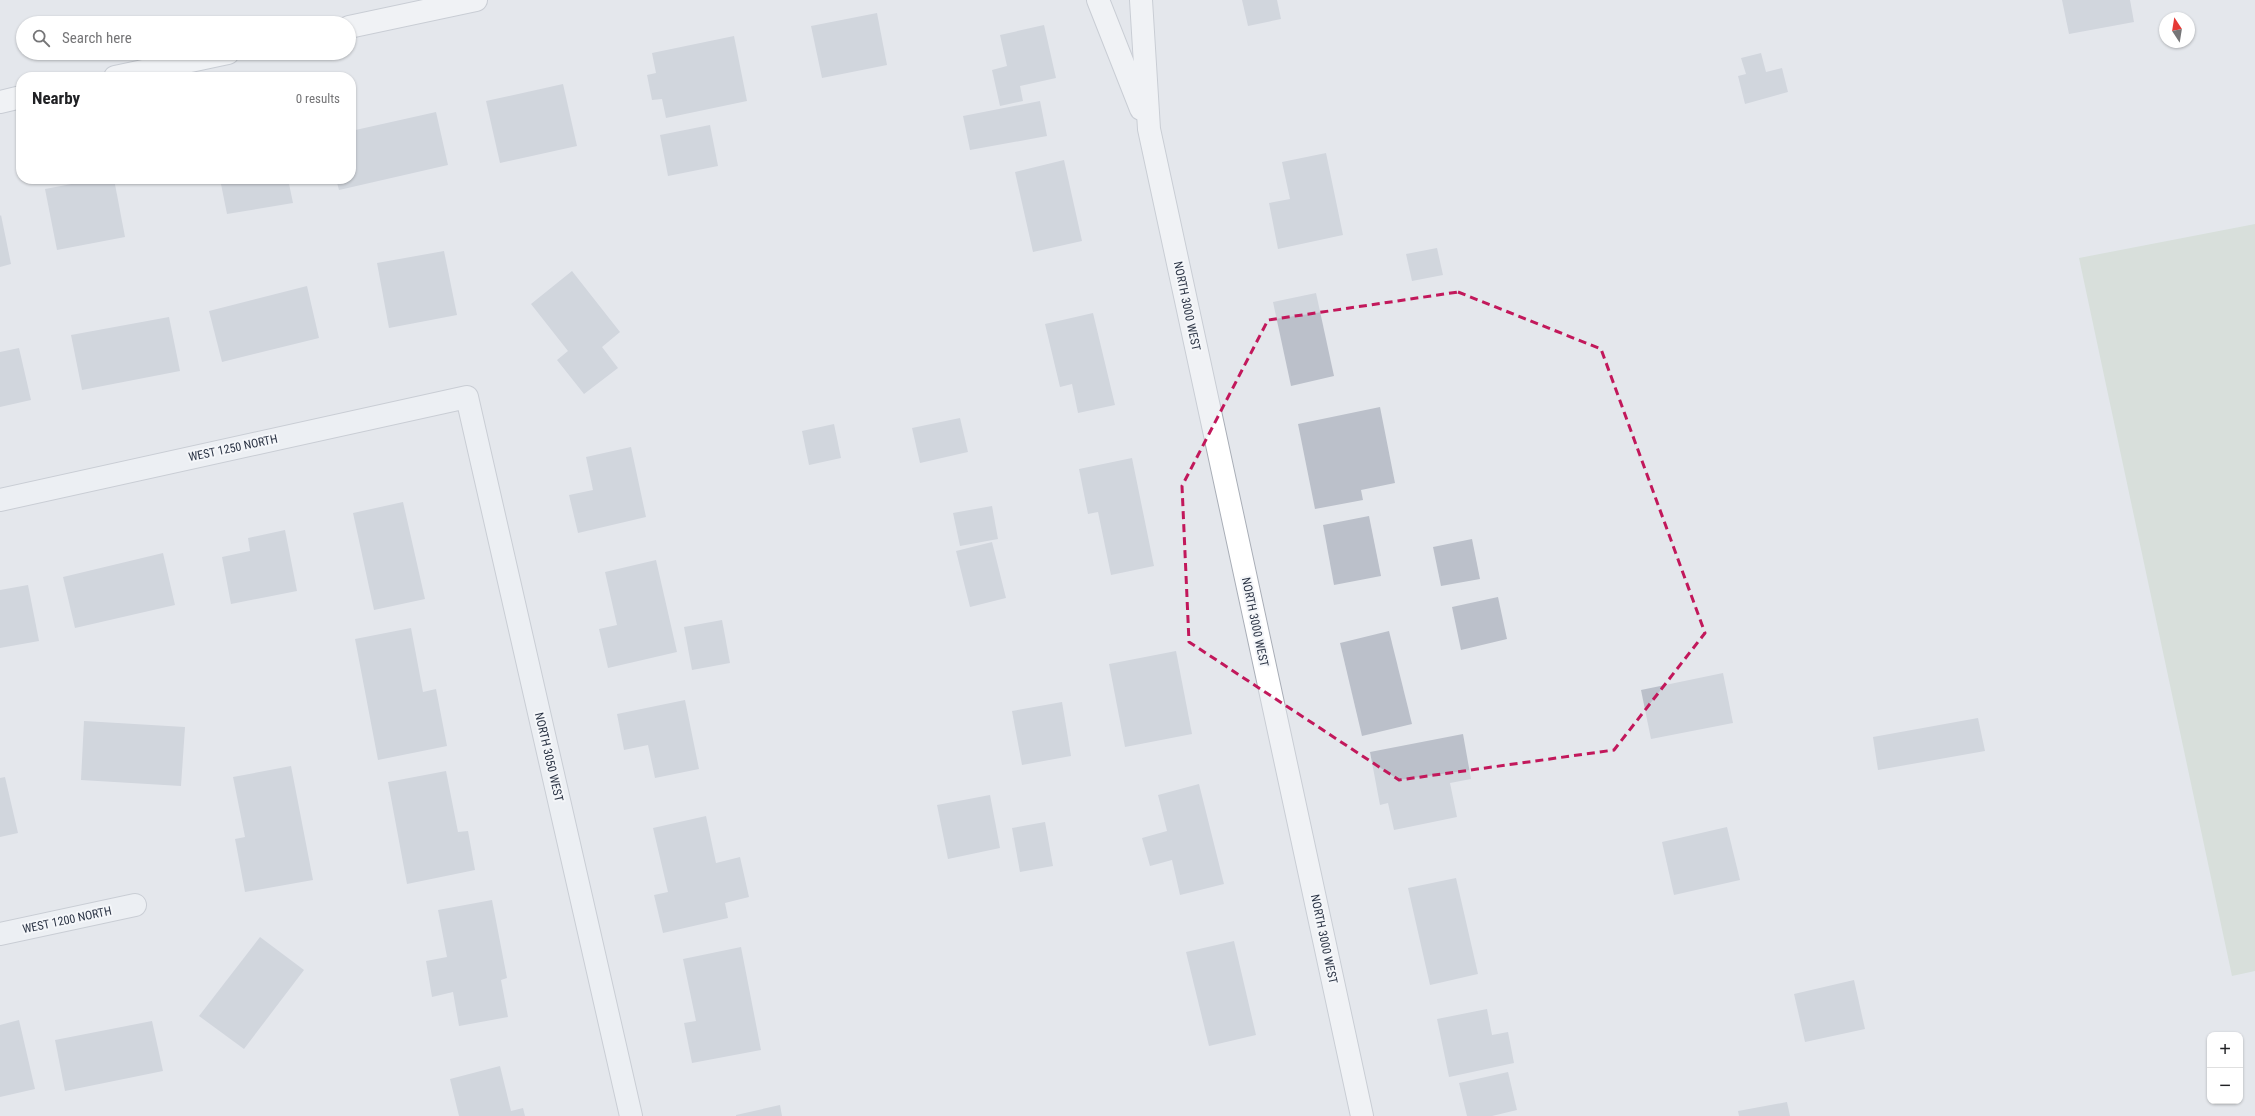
<!DOCTYPE html>
<html lang="en">
<head>
<meta charset="utf-8">
<style>
  body { margin:0; font-family:"Roboto Condensed",sans-serif; background:#f2f2f2; color:#202124 }
  .controls { position:absolute; right:12px; bottom:12px; display:grid; overflow:hidden; border-radius:8px; box-shadow:0 1px 3px #0004 }
  .controls button { width:36px; height:36px; display:grid; place-items:center; padding:0; border:0; border-bottom:1px solid #e0e0e0; background:#fff; color:#202124; font:20px sans-serif }
  .compass { position:absolute; left:2159px; top:12px; width:36px; height:36px; border-radius:50%; background:#fff; box-shadow:0 1px 3px #0004; rotate:348deg }
  .list { margin:0; padding:0; list-style:none }
  h2 { display:flex; justify-content:space-between; align-items:center; height:52px; margin:0; padding:0 16px; font-size:17px }
  h2 small { font-size:13px; font-weight:400; color:#757577 }
  .icon { flex:none; width:22px; height:22px; fill:none; stroke:currentColor; stroke-width:2; stroke-linecap:round; stroke-linejoin:round }
  .map { position:relative; flex:none; width:2255px; height:1116px; overflow:hidden }
  .search { position:absolute; background:#fff; box-shadow:0 1px 3px #0004; left:16px; top:16px; width:340px; height:44px; display:flex; align-items:center; gap:10px; box-sizing:border-box; padding:0 14px; border-radius:22px; color:#757577; font-size:15px }
  .panel { position:absolute; background:#fff; box-shadow:0 1px 3px #0004; left:16px; top:72px; width:340px; height:112px; border-radius:16px }
  .map>svg:first-child { display:block }
  .green { fill:#c9d6c5 }
  .building { fill:#bbc0ca }
  .lines { fill:none; stroke-linecap:round; stroke-linejoin:round }
  .street-casing { stroke:#a9aeb7; stroke-width:24 }
  .secondary-casing { stroke:#a9aeb7; stroke-width:24 }
  .street { stroke:#f7f8fa; stroke-width:22 }
  .secondary { stroke:#fff; stroke-width:22 }
  .marked { fill:none; stroke:#c2185b; stroke-width:3; stroke-dasharray:8 5; stroke-linejoin:round }
  .labels { text-anchor:middle; stroke-width:4; stroke-linejoin:round; paint-order:stroke }
  .street-label { font-size:12px; fill:#2b3445; stroke:#f4f6f9 }
</style>
</head>
<body>
<div class="map">
<svg width="2255" height="1116" viewBox="0 0 2255 1116">
  <rect width="100%" height="100%" fill="#e4e7ec"/>
  <polygon class="green" points="2255,224 2255,971 2232,976 2079,258"/>
  <g class="building">
    <polygon points="1242,0 1277,0 1281,19 1248,26"/>
    <polygon points="2062,0 2130,0 2134,22 2069,34"/>
    <polygon points="877,13 887,65 822,78 811,26"/>
    <polygon points="1044,25 1056,78 1020,86 1023,101 1000,106 992,70 1007,66 1000,35"/>
    <polygon points="734,36 747,101 666,118 662,99 652,100 647,75 656,73 652,53"/>
    <polygon points="1761,53 1766,72 1782,68 1788,92 1745,104 1738,76 1746,74 1741,58"/>
    <polygon points="563,84 577,146 500,163 486,101"/>
    <polygon points="1040,101 1047,136 970,150 963,116"/>
    <polygon points="436,112 448,165 339,190 336,179 351,179 351,131"/>
    <polygon points="710,125 718,166 668,176 660,135"/>
    <polygon points="1326,153 1343,235 1278,249 1269,203 1290,199 1282,162"/>
    <polygon points="1064,160 1082,241 1033,252 1015,172"/>
    <polygon points="98,179 114,179 125,237 57,250 45,189"/>
    <polygon points="220,179 288,179 293,203 227,214"/>
    <polygon points="1,215 11,264 0,267 0,216"/>
    <polygon points="1437,248 1443,275 1412,281 1406,254"/>
    <polygon points="444,251 457,315 389,328 377,263"/>
    <polygon points="572,271 620,332 602,347 618,368 584,394 557,360 568,351 531,304"/>
    <polygon points="307,286 319,338 222,362 209,311"/>
    <polygon points="1316,293 1334,376 1291,386 1273,302"/>
    <polygon points="1093,313 1115,405 1078,413 1072,384 1060,387 1045,324"/>
    <polygon points="169,317 180,371 82,390 71,335"/>
    <polygon points="19,348 31,400 0,407 0,352"/>
    <polygon points="1380,407 1395,483 1361,490 1363,500 1315,509 1298,424"/>
    <polygon points="960,418 968,452 920,463 912,428"/>
    <polygon points="834,424 841,458 809,465 802,431"/>
    <polygon points="631,447 646,517 578,533 569,495 593,490 586,457"/>
    <polygon points="1132,458 1154,566 1111,575 1098,512 1088,514 1079,469"/>
    <polygon points="403,502 425,599 374,610 353,513"/>
    <polygon points="992,506 998,539 960,546 953,513"/>
    <polygon points="1369,516 1381,576 1334,585 1323,525"/>
    <polygon points="285,530 297,591 231,604 222,557 250,551 248,538"/>
    <polygon points="1472,539 1480,579 1441,586 1433,547"/>
    <polygon points="992,542 1006,598 970,607 956,551"/>
    <polygon points="163,553 175,605 75,628 63,577"/>
    <polygon points="656,560 677,652 608,668 599,629 617,625 605,572"/>
    <polygon points="28,585 39,641 0,648 0,590"/>
    <polygon points="1498,597 1507,639 1461,650 1452,607"/>
    <polygon points="722,620 730,663 692,670 684,627"/>
    <polygon points="411,628 423,692 436,689 447,746 378,760 355,639"/>
    <polygon points="1389,631 1412,724 1362,736 1340,643"/>
    <polygon points="1176,651 1192,734 1125,747 1109,664"/>
    <polygon points="1723,673 1733,723 1651,739 1641,690"/>
    <polygon points="685,700 699,769 655,778 648,745 624,750 617,714"/>
    <polygon points="1062,702 1071,756 1022,765 1012,711"/>
    <polygon points="1978,718 1985,751 1878,770 1873,737"/>
    <polygon points="84,721 185,727 181,786 81,780"/>
    <polygon points="1463,734 1471,779 1450,783 1457,817 1394,830 1388,803 1380,805 1370,752"/>
    <polygon points="291,766 313,880 245,892 235,839 245,837 233,777"/>
    <polygon points="446,771 458,832 468,831 475,870 407,884 388,782"/>
    <polygon points="5,777 18,833 0,837 0,778"/>
    <polygon points="1199,784 1224,884 1180,895 1172,860 1150,866 1142,838 1167,831 1158,795"/>
    <polygon points="990,795 1000,848 948,859 937,805"/>
    <polygon points="706,816 716,863 740,857 749,897 725,903 728,918 663,933 654,895 668,892 653,828"/>
    <polygon points="1045,822 1053,866 1020,872 1012,828"/>
    <polygon points="1727,827 1740,880 1674,895 1662,842"/>
    <polygon points="1456,878 1478,974 1430,985 1408,888"/>
    <polygon points="492,900 507,978 501,980 508,1017 459,1026 453,992 432,997 426,961 447,957 438,910"/>
    <polygon points="260,937 304,970 244,1049 199,1016"/>
    <polygon points="1234,941 1256,1035 1209,1046 1186,952"/>
    <polygon points="741,947 761,1050 692,1063 684,1023 696,1021 683,959"/>
    <polygon points="1854,980 1865,1029 1805,1042 1794,994"/>
    <polygon points="1487,1009 1492,1035 1508,1032 1514,1063 1449,1077 1437,1019"/>
    <polygon points="19,1020 35,1089 0,1097 0,1025"/>
    <polygon points="152,1021 163,1071 65,1091 55,1040"/>
    <polygon points="500,1066 511,1111 523,1108 525,1116 459,1116 450,1079"/>
    <polygon points="1508,1072 1517,1110 1492,1116 1467,1116 1459,1083"/>
    <polygon points="1787,1102 1790,1116 1739,1116 1738,1111"/>
    <polygon points="780,1105 782,1116 736,1116 736,1115"/>
  </g>
  <g class="lines">
    <defs>
      <g id="street">
        <polyline points="0,500 467,397 631,1116"/>
        <polyline points="0,934 135,905"/>
      </g>
      <g id="secondary">
        <polyline points="1098,0 1141,109"/>
        <polyline points="1141,0 1149,129 1362,1116"/>
        <polyline points="349,27 476,0"/>
        <polyline points="115,77 228,53"/>
        <polyline points="0,102 21,97"/>
      </g>
    </defs>
    <use href="#street" class="street-casing"/>
    <use href="#secondary" class="secondary-casing"/>
    <use href="#street" class="street"/>
    <use href="#secondary" class="secondary"/>
  </g>
  <path d="M0 0H2255V1116H0ZM1458,292L1601,349L1705,633L1614,750L1399,780L1189,642L1182,486L1268,320Z" fill="#e4e7ec" fill-opacity=".55" fill-rule="evenodd"/>
  <path class="marked" d="M1458,292L1601,349L1705,633L1614,750L1399,780L1189,642L1182,486L1268,320Z"/>
  <g class="labels">
    <g class="street-label">
      <text transform="translate(1187 306) rotate(78)" y="4">NORTH 3000 WEST</text>
      <text transform="translate(233 448) rotate(-12)" y="4">WEST 1250 NORTH</text>
      <text transform="translate(1255 622) rotate(78)" y="4">NORTH 3000 WEST</text>
      <text transform="translate(549 757) rotate(77)" y="4">NORTH 3050 WEST</text>
      <text transform="translate(67 920) rotate(-12)" y="4">WEST 1200 NORTH</text>
      <text transform="translate(1324 939) rotate(78)" y="4">NORTH 3000 WEST</text>
    </g>
  </g>
</svg>
<div class="controls">
<button>+</button>
<button>−</button>
</div>
<svg class="compass" viewBox="-18 -18 36 36"><path d="M0-13l5 13h-10z" fill="#e53935"/><path d="M0 13l5-13h-10z" fill="#757577"/></svg>
<div class="search"><svg class="icon" aria-label="search" viewBox="0 0 24 24"><circle cx="10" cy="10" r="6"/><path d="M15 15l6 6"/></svg>Search here</div>
<section class="panel">
<h2>Nearby<small>0 results</small></h2>
<ul class="list">
</ul>
</section>
</div>
</body>
</html>
